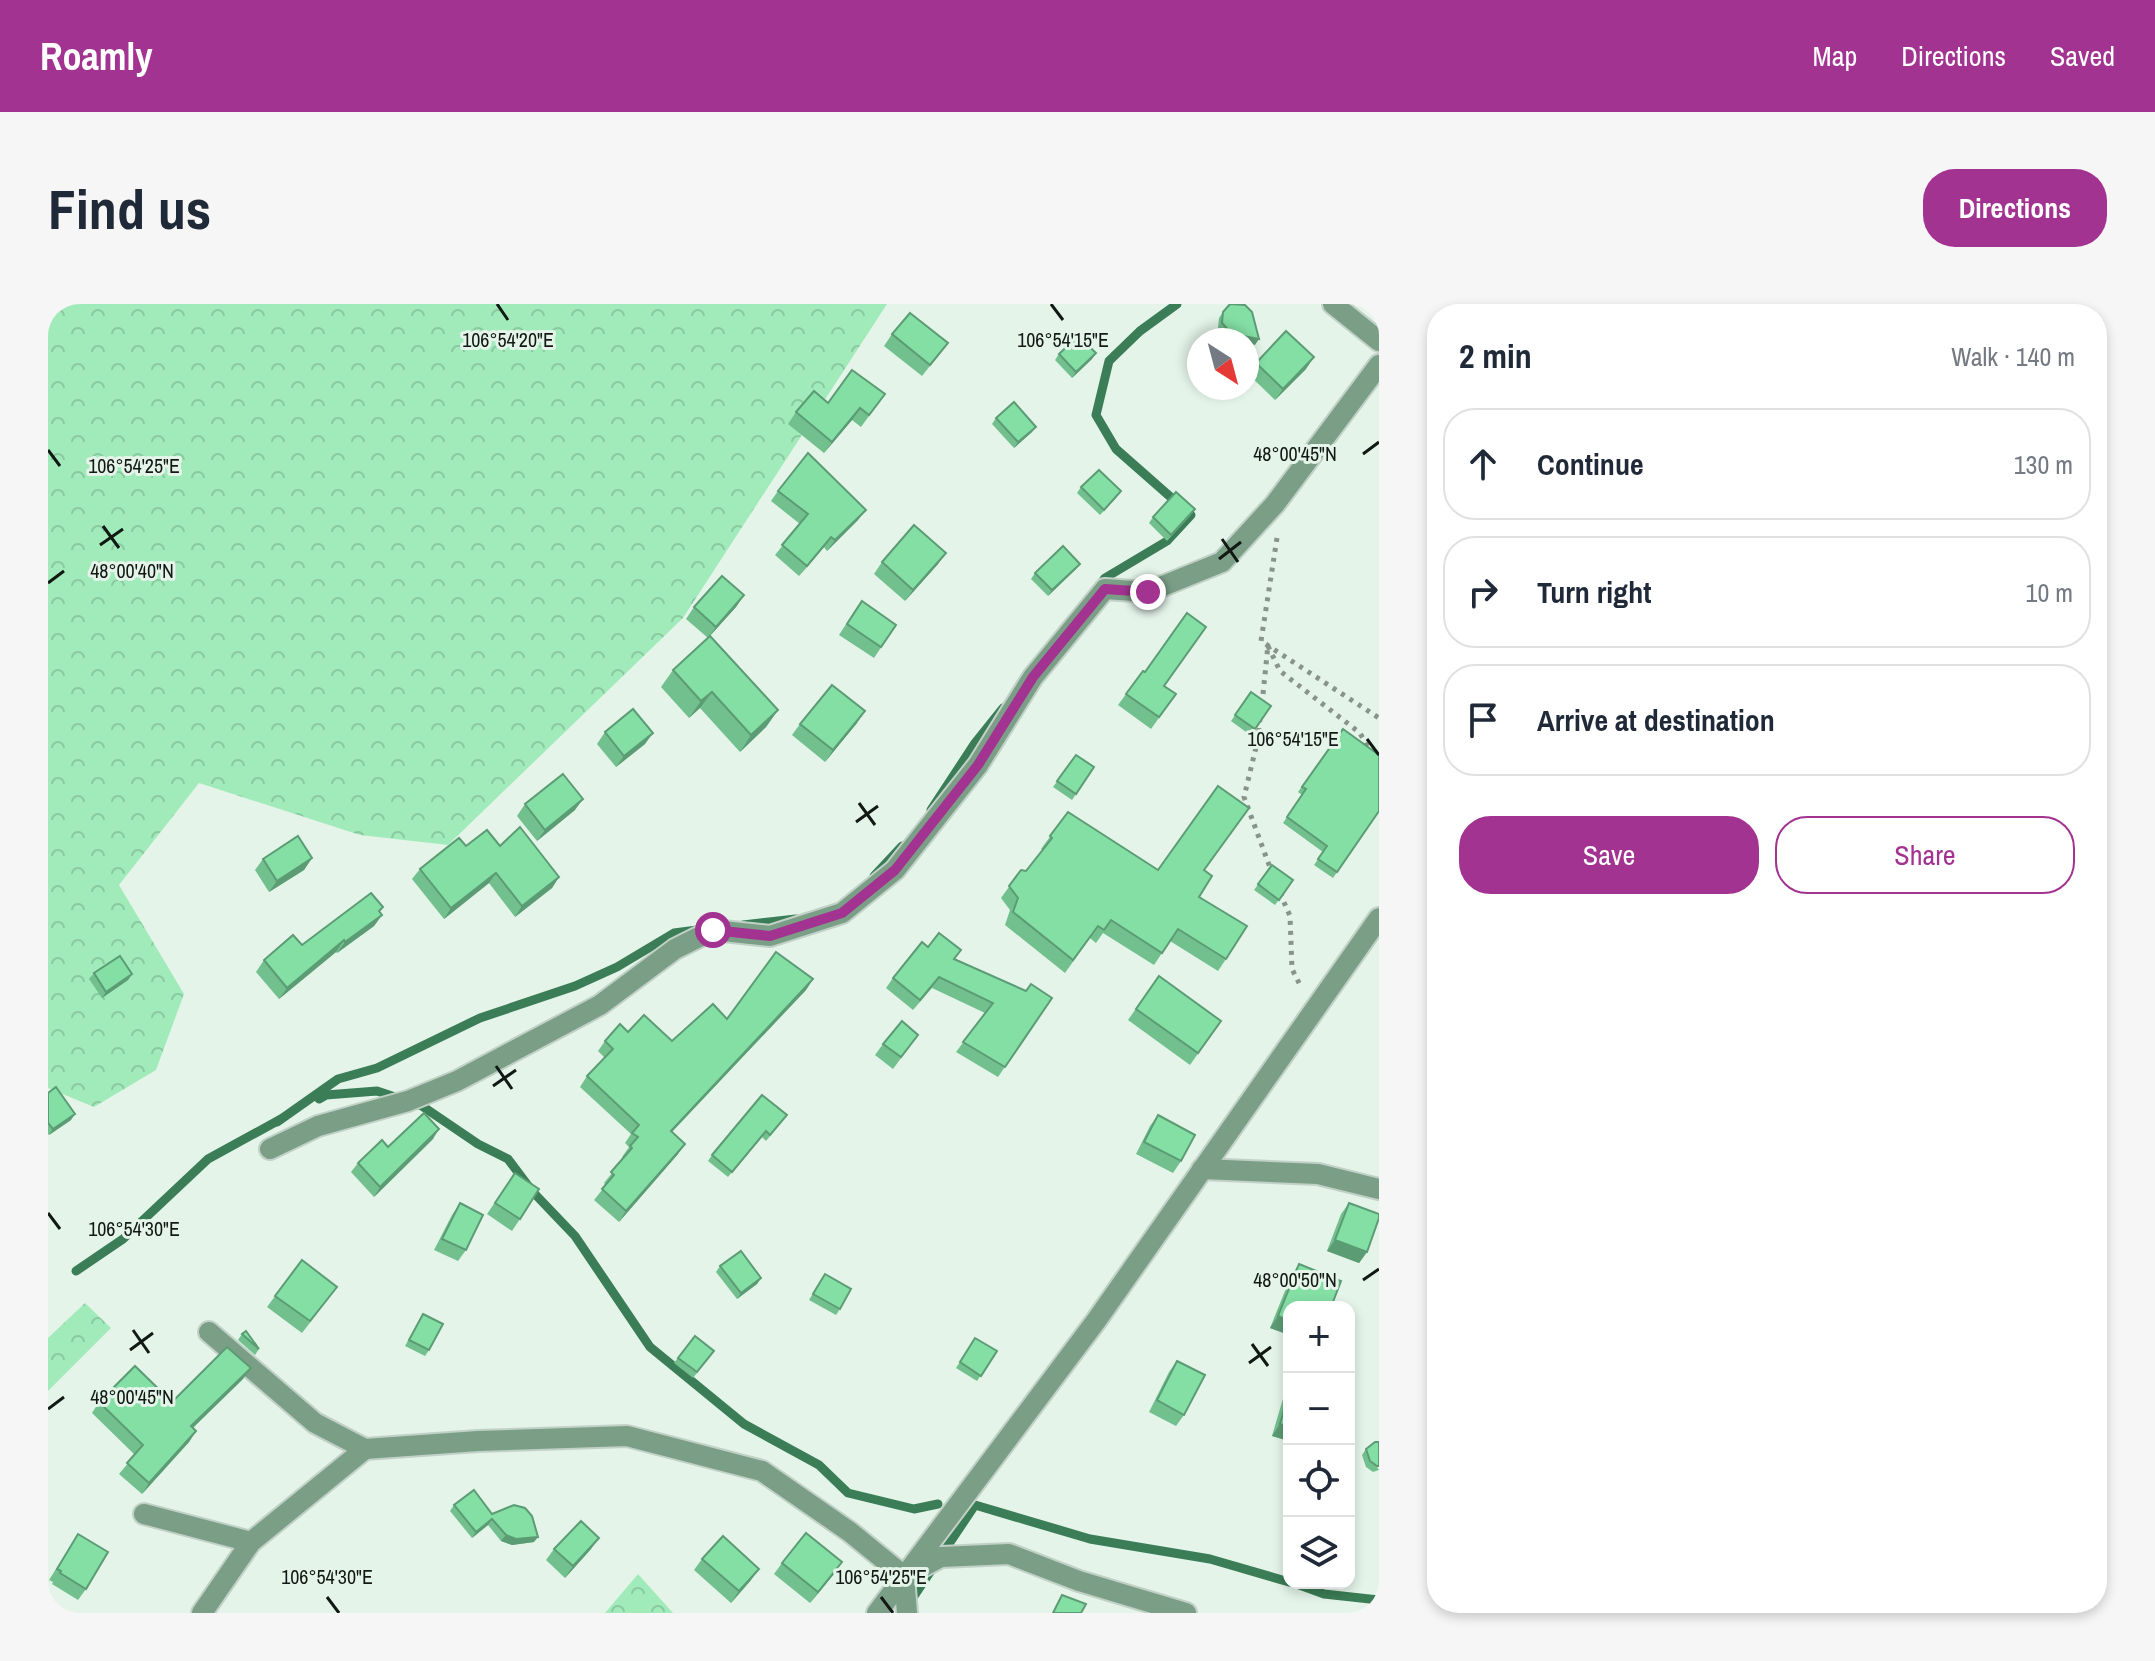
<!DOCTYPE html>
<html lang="en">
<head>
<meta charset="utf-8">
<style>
  body { margin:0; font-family:"Archivo Narrow",sans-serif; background:#f6f6f7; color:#1f2937 }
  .controls { position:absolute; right:24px; bottom:24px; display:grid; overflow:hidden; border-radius:16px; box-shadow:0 4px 12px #0003 }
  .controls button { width:72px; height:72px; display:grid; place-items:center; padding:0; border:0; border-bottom:2px solid #e0e1e3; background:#fff; color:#1f2937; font:40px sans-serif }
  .compass { position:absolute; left:1139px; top:24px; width:72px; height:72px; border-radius:50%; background:#fff; box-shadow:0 4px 12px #0003; rotate:144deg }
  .stop { position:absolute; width:24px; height:24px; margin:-18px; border:6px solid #a33391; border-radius:50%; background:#fff }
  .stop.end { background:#a33391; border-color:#fff; box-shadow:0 2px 8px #0008 }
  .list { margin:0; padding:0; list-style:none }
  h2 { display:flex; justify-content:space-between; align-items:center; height:104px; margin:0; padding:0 32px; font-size:34px }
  h2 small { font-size:26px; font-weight:400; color:#747a83 }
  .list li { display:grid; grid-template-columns:52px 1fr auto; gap:24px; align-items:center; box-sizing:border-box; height:112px; margin:0 16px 16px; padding:0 16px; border:2px solid #e0e1e3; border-radius:32px }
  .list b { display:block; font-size:30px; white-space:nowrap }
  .list em { font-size:26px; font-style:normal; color:#747a83 }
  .actions { display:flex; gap:16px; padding:24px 32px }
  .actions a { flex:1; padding:18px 0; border:2px solid #a33391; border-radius:32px; text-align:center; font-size:28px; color:#a33391 }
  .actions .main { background:#a33391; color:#fff }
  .icon { flex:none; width:44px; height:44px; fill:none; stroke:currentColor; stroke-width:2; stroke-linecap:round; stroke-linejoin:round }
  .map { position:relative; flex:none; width:1331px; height:1309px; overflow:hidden; border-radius:32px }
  header { display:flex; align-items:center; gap:48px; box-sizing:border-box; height:112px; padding:0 40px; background:#a33391; color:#fff }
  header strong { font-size:38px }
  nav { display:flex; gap:44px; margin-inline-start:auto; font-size:28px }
  .intro { display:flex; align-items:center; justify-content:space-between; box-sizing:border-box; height:192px; padding:0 48px }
  h1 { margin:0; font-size:56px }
  .button { padding:20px 36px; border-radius:32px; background:#a33391; color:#fff; font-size:28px; font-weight:700 }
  main { display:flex; gap:48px; padding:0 48px }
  aside { flex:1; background:#fff; border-radius:32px; box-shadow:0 4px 12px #0003 }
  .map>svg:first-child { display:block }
  .forest { fill:url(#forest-crowns) }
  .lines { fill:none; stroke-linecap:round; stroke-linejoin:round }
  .stream { stroke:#3b7d56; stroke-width:9 }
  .minor-casing { stroke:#c2d1c7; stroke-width:24 }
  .path { stroke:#88938b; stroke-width:5; stroke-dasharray:4 6; stroke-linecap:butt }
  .minor { stroke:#7b9f86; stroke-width:20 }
  .wall { fill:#72c08e }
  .shaded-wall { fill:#5c9c74 }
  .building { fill:#84dfa5; stroke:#5c9c74; stroke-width:2 }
  .route { stroke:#a33391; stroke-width:10 }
  .ticks { fill:none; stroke:#121814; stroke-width:3 }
  .ticks-label { font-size:20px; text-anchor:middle; fill:#121814; stroke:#e4f4e9; stroke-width:6; stroke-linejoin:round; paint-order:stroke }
</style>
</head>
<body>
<header>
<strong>Roamly</strong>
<nav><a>Map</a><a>Directions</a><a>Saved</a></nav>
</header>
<div class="intro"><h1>Find us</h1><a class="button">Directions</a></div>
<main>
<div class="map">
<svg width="1331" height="1309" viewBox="0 0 1331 1309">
  <defs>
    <pattern id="forest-crowns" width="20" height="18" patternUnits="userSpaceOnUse" patternTransform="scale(2)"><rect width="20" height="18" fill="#a1ebba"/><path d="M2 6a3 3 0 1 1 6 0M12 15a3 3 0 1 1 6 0" fill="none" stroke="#8ac99f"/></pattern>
  </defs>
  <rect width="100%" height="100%" fill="#e4f4e9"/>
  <g class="forest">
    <polygon points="0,0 839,0 635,314 400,541 312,531 151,479 71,581 136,690 108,766 46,803 0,784"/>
    <polygon points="37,999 63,1024 0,1087 0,1034"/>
    <polygon points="590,1270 625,1309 557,1309"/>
  </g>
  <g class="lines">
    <g class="stream">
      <polyline points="1051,282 1057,274 1119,237 1143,211 1068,145 1048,111 1061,57 1092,27 1129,0"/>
      <polyline points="883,506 927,439 955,404"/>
      <polyline points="826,572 854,542"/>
      <polyline points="695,621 748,615"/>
      <polyline points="271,795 278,791 329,787 374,802 430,840 460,855 484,887 527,932 602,1043 696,1120 771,1161 800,1189 866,1205 890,1200"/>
      <polyline points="229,818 290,775 329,764 432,714 527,682 569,663 626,629 649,626"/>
      <polyline points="28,967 75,935 160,855 233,815"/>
      <polyline points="1246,1279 1276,1290 1331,1296"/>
      <polyline points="862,1298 927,1201 1042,1235 1162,1255 1241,1278"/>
    </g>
    <defs>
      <g id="minor">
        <polyline points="1285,0 1331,37"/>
        <polyline points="222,845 270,822 360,797 409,777 552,701 627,645 665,626 722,632 794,609 847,566 930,461 985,373 1057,285 1100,288 1174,258 1227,200 1331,61"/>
        <polyline points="1154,865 1270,870 1331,885"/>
        <polyline points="161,1028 267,1119 317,1145 430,1137 579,1132 714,1167 802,1228 856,1272 859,1309"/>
        <polyline points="96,1210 203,1238"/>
        <polyline points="863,1269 893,1253 961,1250 1031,1277 1138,1309"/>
        <polyline points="154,1309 203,1238 317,1145"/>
        <polyline points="829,1309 1048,1017 1331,614"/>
      </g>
    </defs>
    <use href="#minor" class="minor-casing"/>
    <g class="path">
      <polyline points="1229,234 1213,337 1331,414"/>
      <polyline points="1220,342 1232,367 1312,429 1322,447"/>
      <polyline points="1214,400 1220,341"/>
      <polyline points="1212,414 1210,435 1196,493 1224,569"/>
      <polyline points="1232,589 1242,612 1244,665 1253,683"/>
    </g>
    <use href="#minor" class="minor"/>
  </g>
  <g class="wall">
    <polygon points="1175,8 1207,41 1199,36 1180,35 1170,24 1171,14"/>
    <polygon points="844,30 900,39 874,72 836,42"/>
    <polygon points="1048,49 1044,55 1024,74 1007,56 1011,50"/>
    <polygon points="1208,59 1258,65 1227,96 1200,70"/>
    <polygon points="837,90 813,123 804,116 776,149 740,120 748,108 780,99"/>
    <polygon points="948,114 984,128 966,144 944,120"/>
    <polygon points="1033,183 1069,193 1052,211 1029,189"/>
    <polygon points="730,187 810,216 779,247 776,243 751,272 727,251 752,220 723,197"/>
    <polygon points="1143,211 1119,237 1101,219 1105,213"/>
    <polygon points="834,258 890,260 857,297 826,270"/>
    <polygon points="1028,265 1000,292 983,275 987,269"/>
    <polygon points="696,291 688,303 660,334 730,406 718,423 692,448 652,404 641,414 613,383 625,366 660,334 638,315 646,303"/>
    <polygon points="813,297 848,321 826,354 791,331"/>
    <polygon points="1095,367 1128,390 1103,425 1070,401"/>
    <polygon points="1203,388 1223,402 1202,431 1183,417"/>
    <polygon points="809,419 777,458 744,431 752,420"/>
    <polygon points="1295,425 1331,507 1285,574 1266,561 1275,548 1235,519 1254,491 1250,488"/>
    <polygon points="557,428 597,440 568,463 549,440"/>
    <polygon points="1028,451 1046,463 1024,496 1005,483"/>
    <polygon points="477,500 527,506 489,537 469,512"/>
    <polygon points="1020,508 1110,566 1156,566 1151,593 1178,655 1170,667 1122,637 1106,661 1055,629 1048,639 1042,634 1017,669 957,621 962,606 953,594 973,566 978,567 995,546 993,545"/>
    <polygon points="418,542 452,542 511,573 504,584 467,613 441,579 396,615 364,575 372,565"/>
    <polygon points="264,554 256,566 221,588 207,566 215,555"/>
    <polygon points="1224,561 1245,576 1227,601 1206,586"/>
    <polygon points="335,603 331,608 334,611 326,622 289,649 288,648 231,695 208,668 216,656 254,641"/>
    <polygon points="880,643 913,646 907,655 978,687 1004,694 950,773 908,748 937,709 884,684 865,706 838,684 845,674"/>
    <polygon points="46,669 84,670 80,676 54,694 41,675"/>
    <polygon points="1111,672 1173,717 1142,761 1080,716"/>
    <polygon points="765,675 758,686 624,828 630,850 571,918 546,896 558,881 556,879 576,854 574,853 581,843 577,839 583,830 532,783 539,772 557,754 550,747 557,737 580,728 624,737 679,715"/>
    <polygon points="870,731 845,765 827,751 835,740"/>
    <polygon points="0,789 23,816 1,831 0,830"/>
    <polygon points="739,811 718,837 714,833 680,873 660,857 664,851"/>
    <polygon points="1110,811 1133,857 1125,869 1088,850 1102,822"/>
    <polygon points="385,835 326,893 303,868 310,859"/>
    <polygon points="467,869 472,915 464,927 439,910"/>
    <polygon points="412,899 418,946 410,957 386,946 404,911"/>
    <polygon points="1301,899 1319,948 1311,959 1279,947 1293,910"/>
    <polygon points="254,956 281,994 254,1029 219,1003"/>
    <polygon points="1251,960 1241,1003 1241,1031 1222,1024 1243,972"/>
    <polygon points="672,962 713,974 709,980 689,995 668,968"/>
    <polygon points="773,976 792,1005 788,1011 761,996"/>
    <polygon points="375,1010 381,1046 377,1052 357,1042"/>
    <polygon points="194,1030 211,1045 207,1051 190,1036"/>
    <polygon points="647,1032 666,1047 645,1074 626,1059"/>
    <polygon points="927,1034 949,1047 929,1077 908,1064"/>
    <polygon points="1129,1057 1136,1111 1128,1122 1101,1108 1121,1068"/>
    <polygon points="195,1075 145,1124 148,1127 141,1138 94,1190 71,1170 87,1151 44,1109 51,1098 124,1098"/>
    <polygon points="1241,1082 1241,1137 1224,1132 1237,1088"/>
    <polygon points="1318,1145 1331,1166 1325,1168 1318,1163 1314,1151"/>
    <polygon points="406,1201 444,1210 486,1238 464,1241 453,1237 440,1221 424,1234 402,1207"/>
    <polygon points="30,1230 38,1285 30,1296 4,1280 5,1278 1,1276"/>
    <polygon points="506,1245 543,1245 517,1274 498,1256"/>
    <polygon points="654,1255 703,1276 683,1299 646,1266"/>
    <polygon points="734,1259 786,1270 762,1299 726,1270"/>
  </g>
  <g class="shaded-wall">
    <polygon points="1184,30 1211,35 1207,41 1199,39 1199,36 1180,35"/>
    <polygon points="1048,49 1044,55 1024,74 1028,68"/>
    <polygon points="1266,53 1258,65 1227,96 1235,85"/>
    <polygon points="812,104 804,116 776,149 784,138"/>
    <polygon points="988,123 984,128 966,144 970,138"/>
    <polygon points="818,206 810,216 779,247 787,236"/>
    <polygon points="783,233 776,243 751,272 759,262"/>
    <polygon points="898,249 890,260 857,297 865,286"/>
    <polygon points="1032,260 1028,265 1000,292 1004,286"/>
    <polygon points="696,291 688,303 660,334 668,323"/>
    <polygon points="664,388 652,404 641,414 653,397"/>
    <polygon points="730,406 718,423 692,448 703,431"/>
    <polygon points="817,407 809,419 777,458 785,446"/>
    <polygon points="605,429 597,440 568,463 576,452"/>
    <polygon points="535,495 527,506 489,537 497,526"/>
    <polygon points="264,554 256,566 221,588 229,577"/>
    <polygon points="448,569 441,579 396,615 403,604"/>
    <polygon points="511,573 504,584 467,613 474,602"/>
    <polygon points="334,611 326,622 289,649 297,638"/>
    <polygon points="296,636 288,648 231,695 239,684"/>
    <polygon points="84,670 80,676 54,694 58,688"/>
    <polygon points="765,675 758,686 615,837 623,827"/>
    <polygon points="27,810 23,816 1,831 5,825"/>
    <polygon points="391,825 385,835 326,893 332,883"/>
    <polygon points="637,840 630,850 571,918 578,907"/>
    <polygon points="1287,936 1319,948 1311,959 1279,947"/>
    <polygon points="713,974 709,980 689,995 693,989"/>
    <polygon points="1230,1012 1241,1017 1241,1031 1222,1024"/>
    <polygon points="203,1064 195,1075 135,1133 143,1122"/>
    <polygon points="1232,1120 1241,1123 1241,1137 1224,1132"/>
    <polygon points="148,1127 141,1138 94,1190 101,1179"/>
    <polygon points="444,1215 440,1221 424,1234 428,1228"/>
    <polygon points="458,1231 490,1233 486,1238 464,1241 453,1237"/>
    <polygon points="551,1234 543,1245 517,1274 525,1262"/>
    <polygon points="794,1258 786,1270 762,1299 770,1288"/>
    <polygon points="711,1265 703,1276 683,1299 691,1287"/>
  </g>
  <g class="building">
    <polygon points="1182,0 1197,1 1204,8 1211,35 1184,30 1174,19 1175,8"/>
    <polygon points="862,9 900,39 882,61 844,30"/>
    <polygon points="1238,27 1266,53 1235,85 1208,59"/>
    <polygon points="1030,32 1048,49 1028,68 1011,50"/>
    <polygon points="804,66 837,90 821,111 812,104 784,138 748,108 766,87 780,99"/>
    <polygon points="966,98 988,123 970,138 948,114"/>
    <polygon points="760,149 818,206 787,236 783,233 759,262 734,241 760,210 730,187"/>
    <polygon points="1051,166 1073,187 1056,206 1033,183"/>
    <polygon points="1128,188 1147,205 1123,231 1105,213"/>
    <polygon points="866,221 898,249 865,286 834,258"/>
    <polygon points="1015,242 1032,260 1004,286 987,269"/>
    <polygon points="674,272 696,291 668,323 646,303"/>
    <polygon points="814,297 848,321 833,343 799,320"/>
    <polygon points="1139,309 1158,323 1116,382 1128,390 1111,413 1078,390 1095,367 1097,368"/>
    <polygon points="662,332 730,406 703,431 664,388 653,397 625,366"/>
    <polygon points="784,381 817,407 785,446 752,420"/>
    <polygon points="1203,388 1223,402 1207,425 1187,411"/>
    <polygon points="585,405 605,429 576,452 557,428"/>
    <polygon points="1295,425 1331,451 1331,507 1289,568 1270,555 1279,542 1239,513 1258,485 1254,483"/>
    <polygon points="1028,451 1046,463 1028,490 1009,477"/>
    <polygon points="515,470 535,495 497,526 477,500"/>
    <polygon points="1170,482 1201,504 1156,566 1164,572 1151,593 1199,622 1178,655 1130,625 1114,649 1063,616 1056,626 1050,622 1025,656 965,608 970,594 961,582 973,566 978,567 1004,534 1002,532 1020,508 1110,566"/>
    <polygon points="472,523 511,573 474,602 448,569 403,604 372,565 411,534 418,542 439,526 452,542"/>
    <polygon points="250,532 264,554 229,577 215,555"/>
    <polygon points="1224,561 1245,576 1231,596 1210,580"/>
    <polygon points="323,589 335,603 331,607 334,611 297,638 296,636 239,684 216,656 245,631 254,641"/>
    <polygon points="891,629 913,646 906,655 978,687 983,680 1004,694 957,763 915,738 945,699 891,673 872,696 845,674 874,638 880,643"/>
    <polygon points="728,648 765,675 623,827 637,840 578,907 554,885 566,871 563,868 584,844 582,842 590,833 584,829 591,821 539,772 565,745 557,737 572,720 580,728 596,711 624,737 665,700 679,715"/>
    <polygon points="72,652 84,670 58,688 46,669"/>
    <polygon points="1111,672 1173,717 1150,749 1088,705"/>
    <polygon points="854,717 870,731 853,753 835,740"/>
    <polygon points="8,783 27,810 5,825 0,819 0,789"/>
    <polygon points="714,791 739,811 722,831 718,827 684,868 664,851"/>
    <polygon points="376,809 391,825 332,883 310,859 334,836 340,843"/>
    <polygon points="1110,811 1147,831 1133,857 1096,838"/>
    <polygon points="467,869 491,885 472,915 447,899"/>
    <polygon points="412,899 435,911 418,946 394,935"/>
    <polygon points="1301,899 1331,910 1331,914 1319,948 1287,936"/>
    <polygon points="693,947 713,974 693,989 672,962"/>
    <polygon points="254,956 289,983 262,1017 227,992"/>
    <polygon points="1251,960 1293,977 1283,1003 1241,1003 1241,1017 1230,1012"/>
    <polygon points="777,970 803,985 792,1005 765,990"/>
    <polygon points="375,1010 395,1020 381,1046 361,1036"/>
    <polygon points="198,1027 211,1045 194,1030"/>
    <polygon points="647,1032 666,1047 649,1068 630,1054"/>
    <polygon points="927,1034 949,1047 933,1072 912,1058"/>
    <polygon points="179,1043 203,1064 143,1122 148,1127 101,1179 79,1159 95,1141 51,1098 87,1062 124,1098"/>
    <polygon points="1129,1057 1157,1071 1136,1111 1109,1096"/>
    <polygon points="1241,1089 1241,1123 1232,1120"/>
    <polygon points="1327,1138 1331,1138 1331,1162 1329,1162 1322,1157 1318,1145"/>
    <polygon points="426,1186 444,1210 466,1201 477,1204 484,1212 490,1233 468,1235 458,1231 444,1215 428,1228 406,1201"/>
    <polygon points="533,1217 551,1234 525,1262 506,1245"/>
    <polygon points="758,1229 794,1258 770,1288 734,1259"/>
    <polygon points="30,1230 60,1248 38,1285 12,1269 13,1267 9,1265"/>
    <polygon points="675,1232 711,1265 691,1287 654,1255"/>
    <polygon points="1014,1291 1038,1300 1033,1309 1005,1309"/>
  </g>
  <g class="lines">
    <polyline class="route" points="665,626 722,632 794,609 847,566 930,461 985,373 1057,285 1100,288"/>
  </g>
  <path class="ticks" d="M449,0L460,16M1003,0L1015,16M0,146L12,162M1315,150L1331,138M55,222L71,244M1174,235L1190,258M52,241L75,225M1171,255L1193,238M0,279L16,267M1319,435L1331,451M811,499L827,521M808,518L830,502M448,762L464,785M445,782L468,766M0,909L12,925M1315,976L1331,965M85,1026L101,1049M1204,1040L1220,1062M82,1046L105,1029M1201,1059L1223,1043M0,1105L16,1093M279,1293L291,1309M833,1293L845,1309"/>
  <g class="ticks-label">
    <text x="460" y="43">106°54'20"E</text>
    <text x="1015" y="43">106°54'15"E</text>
    <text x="1247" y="157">48°00'45"N</text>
    <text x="86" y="169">106°54'25"E</text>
    <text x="84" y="274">48°00'40"N</text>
    <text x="1245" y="442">106°54'15"E</text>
    <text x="86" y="932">106°54'30"E</text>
    <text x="1247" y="983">48°00'50"N</text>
    <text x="84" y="1100">48°00'45"N</text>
    <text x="279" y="1280">106°54'30"E</text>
    <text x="833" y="1280">106°54'25"E</text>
  </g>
</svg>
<div class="controls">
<button>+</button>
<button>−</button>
<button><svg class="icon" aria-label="locate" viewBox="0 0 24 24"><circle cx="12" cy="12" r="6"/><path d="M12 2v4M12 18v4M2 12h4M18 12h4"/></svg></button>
<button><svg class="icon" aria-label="layers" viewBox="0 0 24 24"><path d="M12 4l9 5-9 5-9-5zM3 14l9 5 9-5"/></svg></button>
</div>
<svg class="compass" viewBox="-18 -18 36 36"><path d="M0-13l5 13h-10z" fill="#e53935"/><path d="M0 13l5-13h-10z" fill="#747a83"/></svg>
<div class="stop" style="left:665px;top:626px"></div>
<div class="stop end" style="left:1100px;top:288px"></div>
</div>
<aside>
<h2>2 min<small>Walk · 140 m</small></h2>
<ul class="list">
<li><svg class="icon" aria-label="ahead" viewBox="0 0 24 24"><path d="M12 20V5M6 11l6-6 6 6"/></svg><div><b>Continue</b></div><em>130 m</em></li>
<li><svg class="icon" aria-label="right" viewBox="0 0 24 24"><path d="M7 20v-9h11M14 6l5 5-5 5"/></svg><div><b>Turn right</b></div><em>10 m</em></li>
<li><svg class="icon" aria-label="arrive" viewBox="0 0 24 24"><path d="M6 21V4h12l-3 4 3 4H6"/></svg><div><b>Arrive at destination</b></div></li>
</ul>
<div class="actions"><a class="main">Save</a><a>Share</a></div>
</aside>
</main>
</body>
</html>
